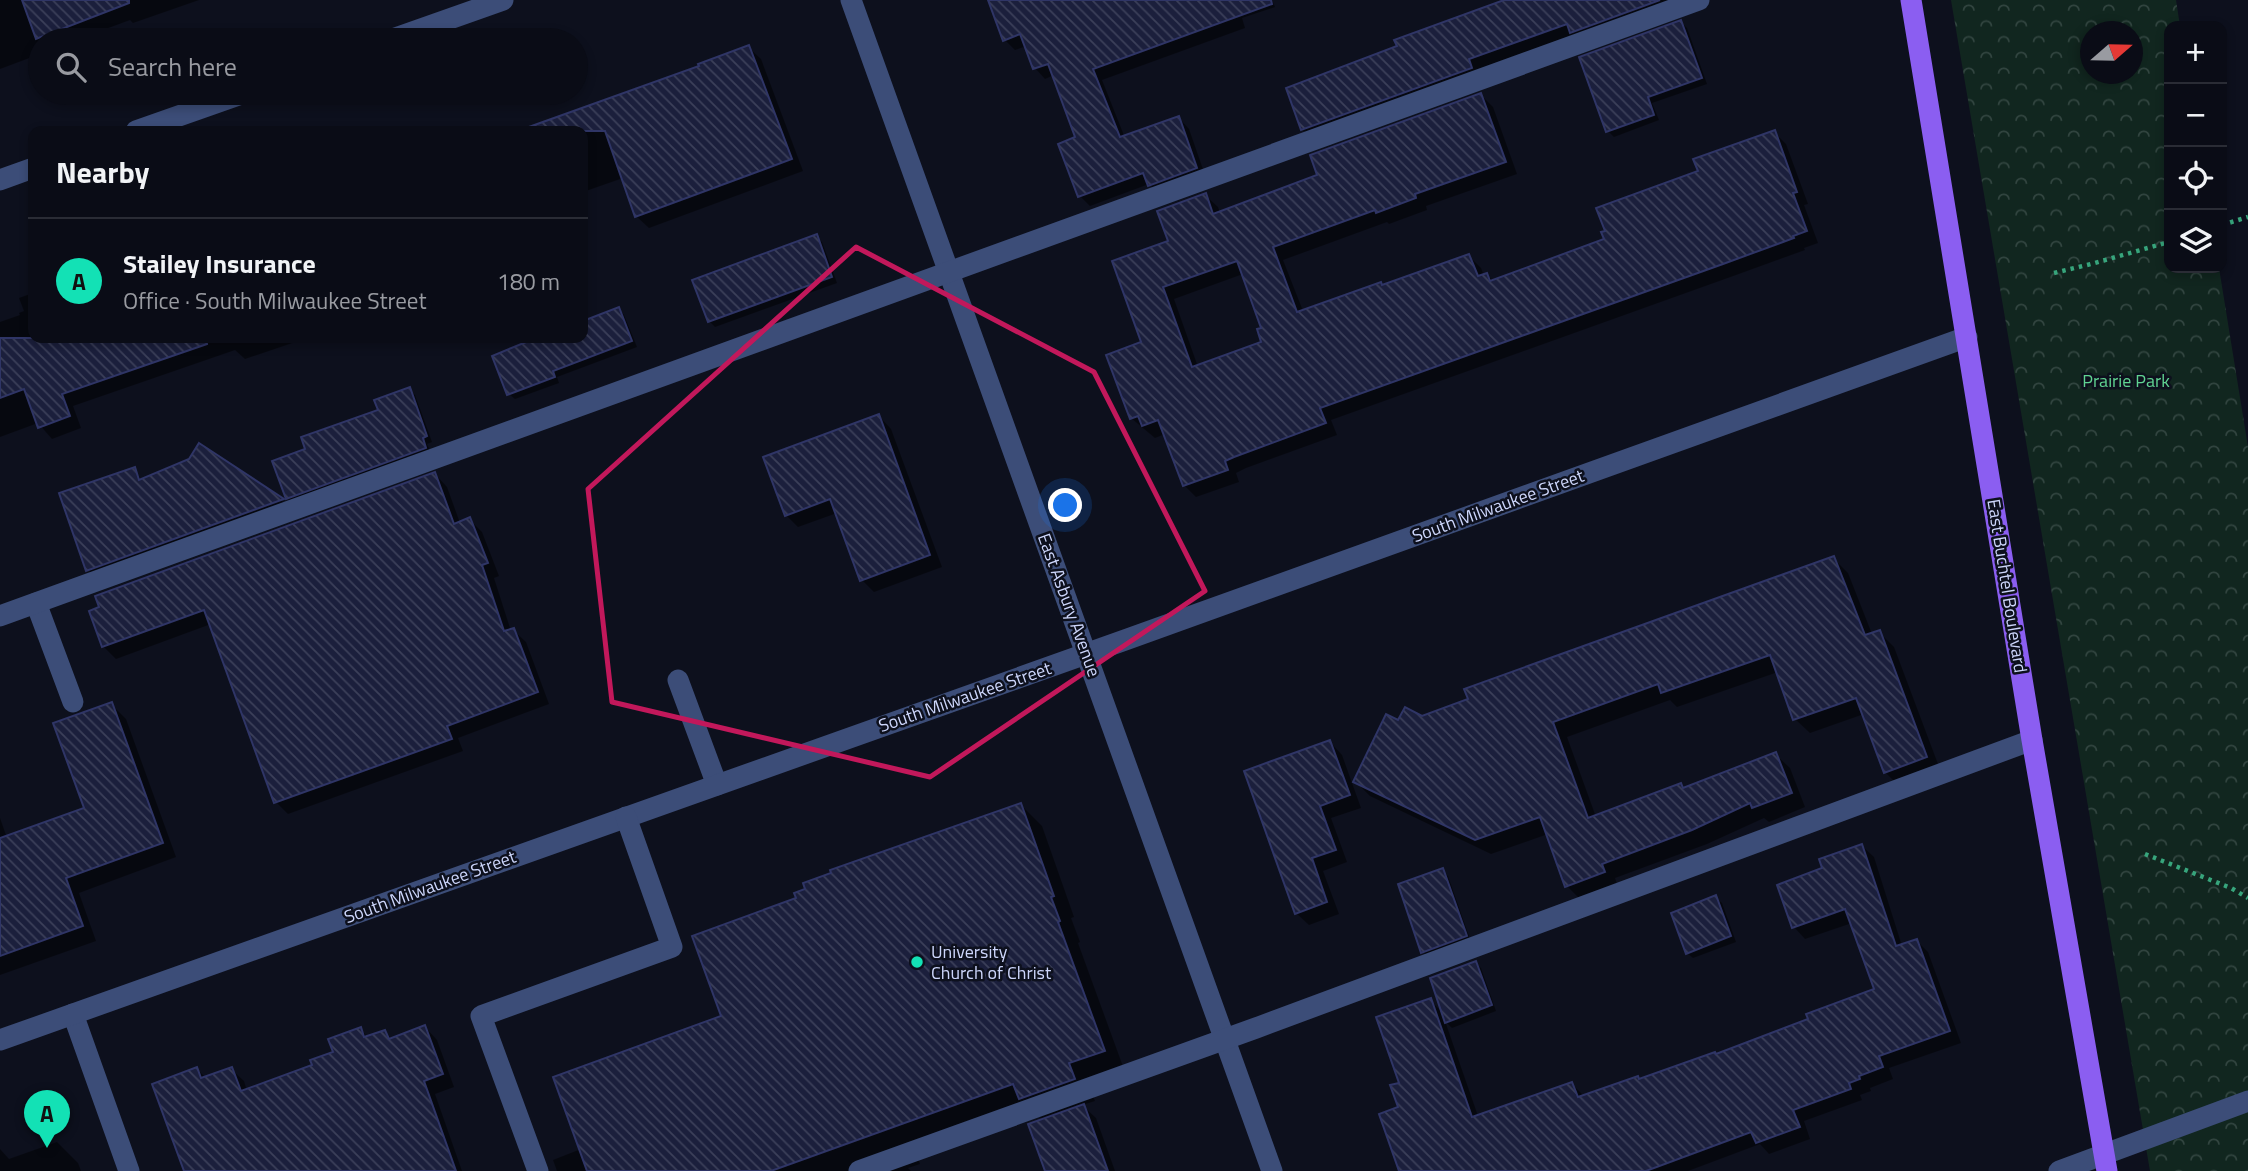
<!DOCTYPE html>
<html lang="en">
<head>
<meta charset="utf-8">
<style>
  body { margin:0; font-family:"Titillium Web",sans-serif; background:#13151f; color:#f1f3f6 }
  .controls { position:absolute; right:21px; top:21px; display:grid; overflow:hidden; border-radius:14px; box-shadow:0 4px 10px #0003 }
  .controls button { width:63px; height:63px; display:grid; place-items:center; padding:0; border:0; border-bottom:2px solid #2a2c35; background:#0a0c16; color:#f1f3f6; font:35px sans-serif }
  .compass { position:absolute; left:2080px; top:21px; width:63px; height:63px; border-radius:50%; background:#0a0c16; box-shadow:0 4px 10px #0003; rotate:70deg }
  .you { position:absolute; left:1066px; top:506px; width:24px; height:24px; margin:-18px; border:5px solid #fff; border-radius:50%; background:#1a73e8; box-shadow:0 0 0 10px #1a73e833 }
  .badge { display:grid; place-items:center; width:46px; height:46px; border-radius:50%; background:#13e1b5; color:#111; font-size:23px; font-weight:700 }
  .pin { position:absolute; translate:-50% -58px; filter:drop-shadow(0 2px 4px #0008) }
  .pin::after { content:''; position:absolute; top:37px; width:24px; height:21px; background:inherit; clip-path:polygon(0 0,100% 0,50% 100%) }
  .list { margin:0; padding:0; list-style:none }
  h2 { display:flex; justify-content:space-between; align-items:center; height:91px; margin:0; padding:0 28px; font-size:30px }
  h2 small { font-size:23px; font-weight:400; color:#999ba1 }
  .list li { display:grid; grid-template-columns:46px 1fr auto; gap:21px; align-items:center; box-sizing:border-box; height:126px; padding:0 28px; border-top:2px solid #2a2c35 }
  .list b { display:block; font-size:26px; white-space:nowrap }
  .list p { margin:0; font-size:23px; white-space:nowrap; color:#999ba1 }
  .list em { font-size:23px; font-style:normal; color:#999ba1 }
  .icon { flex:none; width:38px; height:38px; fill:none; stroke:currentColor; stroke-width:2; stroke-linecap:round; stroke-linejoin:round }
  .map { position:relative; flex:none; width:2248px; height:1171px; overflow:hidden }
  .search { position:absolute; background:#0a0c16; box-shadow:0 4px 10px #0003; left:28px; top:28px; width:560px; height:77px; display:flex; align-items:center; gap:18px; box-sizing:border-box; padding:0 24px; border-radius:38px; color:#999ba1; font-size:26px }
  .panel { position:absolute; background:#0a0c16; box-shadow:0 4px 10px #0003; left:28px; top:126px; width:560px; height:217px; border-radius:14px }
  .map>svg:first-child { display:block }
  .park { fill:url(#park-crowns); fill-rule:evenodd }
  .shadow { fill:#0007; fill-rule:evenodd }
  .building { fill:url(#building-back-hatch); stroke:#2f3566; stroke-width:2; fill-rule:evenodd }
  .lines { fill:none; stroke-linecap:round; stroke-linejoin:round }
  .path { stroke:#37a57c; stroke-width:4.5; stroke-dasharray:3.5 5; stroke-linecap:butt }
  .minor { stroke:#3c4d78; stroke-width:21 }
  .major { stroke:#8b5ef1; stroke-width:21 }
  .marked { fill:none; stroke:#c2185b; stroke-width:5; stroke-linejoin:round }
  .poi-dot { fill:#13e1b5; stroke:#0d101d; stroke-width:2.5 }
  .labels { text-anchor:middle; stroke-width:5; stroke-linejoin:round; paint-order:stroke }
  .park-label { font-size:18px; fill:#60d492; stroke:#0d101d }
  .street-label { font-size:18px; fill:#cdd6fb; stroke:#0d101d }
  .poi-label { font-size:18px; fill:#cdd6fb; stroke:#0d101d; text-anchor:start }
</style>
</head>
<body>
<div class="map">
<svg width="2248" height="1171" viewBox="0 0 2248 1171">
  <defs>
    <pattern id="park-crowns" width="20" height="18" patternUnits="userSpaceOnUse" patternTransform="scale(1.75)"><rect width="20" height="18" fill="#11261f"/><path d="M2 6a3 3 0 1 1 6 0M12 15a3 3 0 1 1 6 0" fill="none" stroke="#324540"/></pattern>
    <pattern id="building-back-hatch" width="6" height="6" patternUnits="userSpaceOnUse" patternTransform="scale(1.75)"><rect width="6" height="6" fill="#1b1f3c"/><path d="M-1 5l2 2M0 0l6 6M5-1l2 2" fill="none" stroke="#3b3f59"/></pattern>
  </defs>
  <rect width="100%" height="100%" fill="#0d101d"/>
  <path class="park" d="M1951,0H2176L2180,26H2169V268H2219L2248,447V1171H2150ZM2090,32H2132V74H2090Z"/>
  <g class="shadow">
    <polygon points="0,0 199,0 133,23 130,20 76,40 40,40 40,54 0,69"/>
    <polygon points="990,0 1272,0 1275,7 1242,18 1245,28 1102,80 1125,138 1179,118 1189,129 1206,178 1160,195 1149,184 1090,206 1080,196 1077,138 1054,75 1045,79 1035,68 1026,46 1015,50 1005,40"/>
    <polygon points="1510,0 1679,0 1313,140 1302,129 1399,47"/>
    <polygon points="1681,22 1687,28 1707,84 1652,103 1659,120 1614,137 1608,131"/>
    <polygon points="748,47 761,59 803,171 649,228 636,216 623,178 583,192 583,131 522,131 701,67"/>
    <path d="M1481,95L1493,107L1517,174L1426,206L1427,210L1389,224L1387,222L1283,260L1303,311L1384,287L1469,256L1481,268L1484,276L1487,275L1494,281L1606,240L1700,172L1774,132L1786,144L1808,204L1804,205L1818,243L1804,248L1805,250L1736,275L1331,420L1337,435L1246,468L1236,473L1239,482L1196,497L1184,485L1165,434L1155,438L1131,418L1143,343L1170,242L1205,195L1218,207L1220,213L1319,176ZM1243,274L1263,329L1264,343L1198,367L1174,299Z"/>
    <polygon points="816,236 822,242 837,283 715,327 709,321"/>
    <polygon points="33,293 33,338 307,338 245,359 235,350 73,406 81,428 52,439 38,423 0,437 0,322 20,315 19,313 24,311 19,298"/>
    <polygon points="619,309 624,315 637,347 557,377 559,383 515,399 509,394 494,357 544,338 583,338 583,323"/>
    <polygon points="409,389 415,395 432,442 427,444 431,453 293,503 287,498 308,450 380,411"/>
    <polygon points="879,416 891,429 942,567 874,592 862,580 837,513 798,527 786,515"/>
    <polygon points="200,446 288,505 94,576 88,570 134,469 142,481 190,460"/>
    <polygon points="435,474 447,487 460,523 470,520 482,532 499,576 494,578 511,631 513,630 526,642 549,704 458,738 463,751 288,814 276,802 211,624 116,659 103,646"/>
    <polygon points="1833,558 1848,573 1872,634 1879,632 1894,647 1941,772 1900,787 1885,772 1864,714 1810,733 1795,719 1778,672 1677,707 1670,700 1567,737 1596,817 1680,785 1685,789 1775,754 1790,768 1805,807 1769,822 1764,818 1707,844 1615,878 1618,887 1581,900 1567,886 1548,834 1491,854 1370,796 1355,781 1399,722 1422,718"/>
    <polygon points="111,704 126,719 176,857 79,893 96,941 0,975 0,818 7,838 86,809"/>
    <polygon points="1330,742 1342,755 1361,808 1331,818 1347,862 1323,871 1339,914 1309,925 1296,913"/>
    <polygon points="1021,805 1042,826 1074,917 1071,918 1080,942 1078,943 1125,1072 1089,1085 1095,1101 1082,1105 1096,1118 1115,1171 1047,1171 1043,1121 1029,1106 914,1148 920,1164 908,1168 911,1171 557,1171 553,1160 581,1149 724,1017 799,899"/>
    <polygon points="1862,846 1874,857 1902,946 1917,941 1928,952 1961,1043 1889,1068 1893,1079 1870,1088 1871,1091 1860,1095 1862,1100 1804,1121 1810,1139 1769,1154 1760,1144 1688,1171 1400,1171 1401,1084 1430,1000 1443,1013 1475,963 1481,968 1496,1011 1452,1028 1445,1021 1478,1116 1572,1084 1584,1096 1641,1081 1716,1056 1810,1020 1876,990 1852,923 1805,939 1794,927 1825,870"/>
    <polygon points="1442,870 1448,876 1471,942 1429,958 1423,952"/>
    <polygon points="1716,898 1722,903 1736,942 1693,958 1687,953"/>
    <polygon points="425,1027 437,1040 454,1087 435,1094 462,1171 186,1171 197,1069 206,1078 231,1069 244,1081 247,1091 315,1066 335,1053 360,1029 369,1038 385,1032 392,1039"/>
    <polygon points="57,1142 78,1163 81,1171 0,1171 0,1149 9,1159"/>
  </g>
  <g class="building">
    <polygon points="22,0 129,0 129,3 36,39"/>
    <polygon points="988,0 1271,0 1272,4 1093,69 1120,137 1179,116 1197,168 1148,186 1143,173 1078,197 1058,144 1075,137 1048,64 1033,69 1020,34 1003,41"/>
    <polygon points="1504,0 1660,0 1570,33 1567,24 1469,59 1472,68 1301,130 1286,88 1397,46 1394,40"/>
    <polygon points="1681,20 1702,78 1648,97 1654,115 1606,132 1579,57"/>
    <polygon points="749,45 792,159 635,217 605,131 530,131 529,127 699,66 698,64"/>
    <path d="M1481,93L1506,162L1415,194L1416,198L1376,213L1375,210L1273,247L1297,312L1381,282L1382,285L1469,254L1478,276L1487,273L1490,281L1604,239L1601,232L1605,231L1596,208L1698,171L1693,159L1775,130L1797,192L1793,193L1807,231L1793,236L1794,238L1723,264L1320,408L1326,423L1234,457L1225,461L1228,470L1183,486L1158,420L1142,426L1138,416L1130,419L1106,355L1141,342L1112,261L1168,241L1157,211L1206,193L1213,214L1317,175L1310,155ZM1237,261L1261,328L1257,329L1261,342L1192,367L1163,287Z"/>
    <polygon points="817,234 832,277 708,322 692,280"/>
    <polygon points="619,307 632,341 553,371 555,377 507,395 492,356 536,338 583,338 583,321"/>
    <polygon points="0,338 206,338 207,344 62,394 70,416 38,428 24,389 0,398"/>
    <polygon points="410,387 427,436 423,438 426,448 286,499 272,461 305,449 301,437 378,410 374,400"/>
    <polygon points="879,414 930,555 860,581 830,499 785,516 763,457"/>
    <polygon points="199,443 284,499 86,571 59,493 135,467 139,480 189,459"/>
    <polygon points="435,472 454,524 470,517 488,563 482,565 504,631 514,628 538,692 447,726 452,739 274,803 204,610 102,647 89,611 99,607 95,596"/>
    <polygon points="1834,556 1865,635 1880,630 1927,757 1884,773 1856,698 1793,720 1770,655 1661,693 1658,684 1553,722 1588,818 1681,783 1683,788 1776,752 1792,793 1752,808 1750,803 1692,830 1602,864 1605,872 1565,887 1540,817 1475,840 1353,782 1386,714 1398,720 1405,707 1422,716 1468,699 1464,689"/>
    <polygon points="112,702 163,843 66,878 83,926 0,956 0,838 84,808 53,723"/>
    <polygon points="1330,740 1350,795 1320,806 1336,850 1312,858 1327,902 1295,914 1244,771"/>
    <polygon points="1021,803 1054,896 1051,897 1060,921 1058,922 1105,1051 1069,1063 1075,1079 1019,1099 1013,1084 771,1171 587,1171 553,1077 721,1016 692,936 796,898 794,893 805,889 803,883 831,873 830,870"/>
    <polygon points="1862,844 1896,946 1917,939 1950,1031 1879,1056 1883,1067 1859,1076 1860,1079 1849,1083 1851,1089 1793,1110 1800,1127 1756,1143 1751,1132 1646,1171 1399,1171 1379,1114 1398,1107 1390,1085 1399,1083 1376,1017 1431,998 1472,1117 1572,1082 1578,1097 1638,1076 1639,1079 1715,1052 1716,1054 1808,1019 1806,1014 1874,989 1845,909 1792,928 1777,885 1822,868 1819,859"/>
    <polygon points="1443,868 1467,936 1421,953 1398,884"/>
    <polygon points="1716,895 1731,936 1686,954 1671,913"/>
    <polygon points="1476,961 1492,1005 1445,1023 1430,978"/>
    <polygon points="425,1025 443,1074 424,1081 456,1171 184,1171 152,1084 197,1067 201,1078 232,1067 241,1091 312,1065 310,1060 333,1052 328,1039 361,1027 364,1037 385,1030 389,1039"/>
    <polygon points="1084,1104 1108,1171 1045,1171 1028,1124"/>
  </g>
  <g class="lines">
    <g class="path">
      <polyline points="2222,225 2248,217"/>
      <polyline points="2054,273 2091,264 2169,242"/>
      <polyline points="2145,854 2231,888 2248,898"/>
    </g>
    <g class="minor">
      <polyline points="851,0 1272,1171"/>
      <polyline points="390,40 503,0"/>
      <polyline points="136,131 244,93"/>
      <polyline points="0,180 33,168"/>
      <polyline points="36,603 73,702"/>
      <polyline points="0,616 1699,0"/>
      <polyline points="678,680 717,785"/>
      <polyline points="73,1014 129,1171"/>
      <polyline points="0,1040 1125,640 1967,337"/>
      <polyline points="538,1171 481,1016 672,947 626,817"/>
      <polyline points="859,1171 1256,1028 2032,740"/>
      <polyline points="2059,1171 2248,1101"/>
    </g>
    <polyline class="major" points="1911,0 2032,740 2107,1171"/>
  </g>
  <path class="marked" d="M856,247L1094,372L1205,591L930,777L612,702L588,489Z"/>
  <circle class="poi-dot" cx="917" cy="962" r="7"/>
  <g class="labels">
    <g class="park-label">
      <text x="2126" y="387">Prairie Park</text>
    </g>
    <g class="street-label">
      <text transform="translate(1498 506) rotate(-20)" y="6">South Milwaukee Street</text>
      <text transform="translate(2007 586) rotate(81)" y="6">East Buchtel Boulevard</text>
      <text transform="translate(1069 605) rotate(70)" y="6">East Asbury Avenue</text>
      <text transform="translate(965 697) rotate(-19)" y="6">South Milwaukee Street</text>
      <text transform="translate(430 887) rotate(-20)" y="6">South Milwaukee Street</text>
    </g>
    <g class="poi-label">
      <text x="931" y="958">University<tspan x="931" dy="21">Church of Christ</tspan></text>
    </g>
  </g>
</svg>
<div class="controls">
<button>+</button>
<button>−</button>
<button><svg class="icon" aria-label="locate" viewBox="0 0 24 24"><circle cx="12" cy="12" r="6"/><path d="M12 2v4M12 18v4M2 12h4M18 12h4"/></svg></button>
<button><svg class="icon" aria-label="layers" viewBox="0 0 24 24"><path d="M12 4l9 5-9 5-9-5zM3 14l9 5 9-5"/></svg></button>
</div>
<svg class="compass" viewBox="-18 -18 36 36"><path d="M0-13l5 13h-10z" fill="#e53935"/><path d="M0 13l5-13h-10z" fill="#999ba1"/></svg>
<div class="you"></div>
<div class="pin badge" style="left:47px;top:1148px">A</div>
<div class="search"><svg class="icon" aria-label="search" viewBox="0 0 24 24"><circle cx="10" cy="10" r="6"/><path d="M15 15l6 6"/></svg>Search here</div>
<section class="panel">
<h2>Nearby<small></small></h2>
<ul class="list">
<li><span class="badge">A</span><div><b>Stailey Insurance</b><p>Office · South Milwaukee Street</p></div><em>180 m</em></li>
</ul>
</section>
</div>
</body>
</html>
